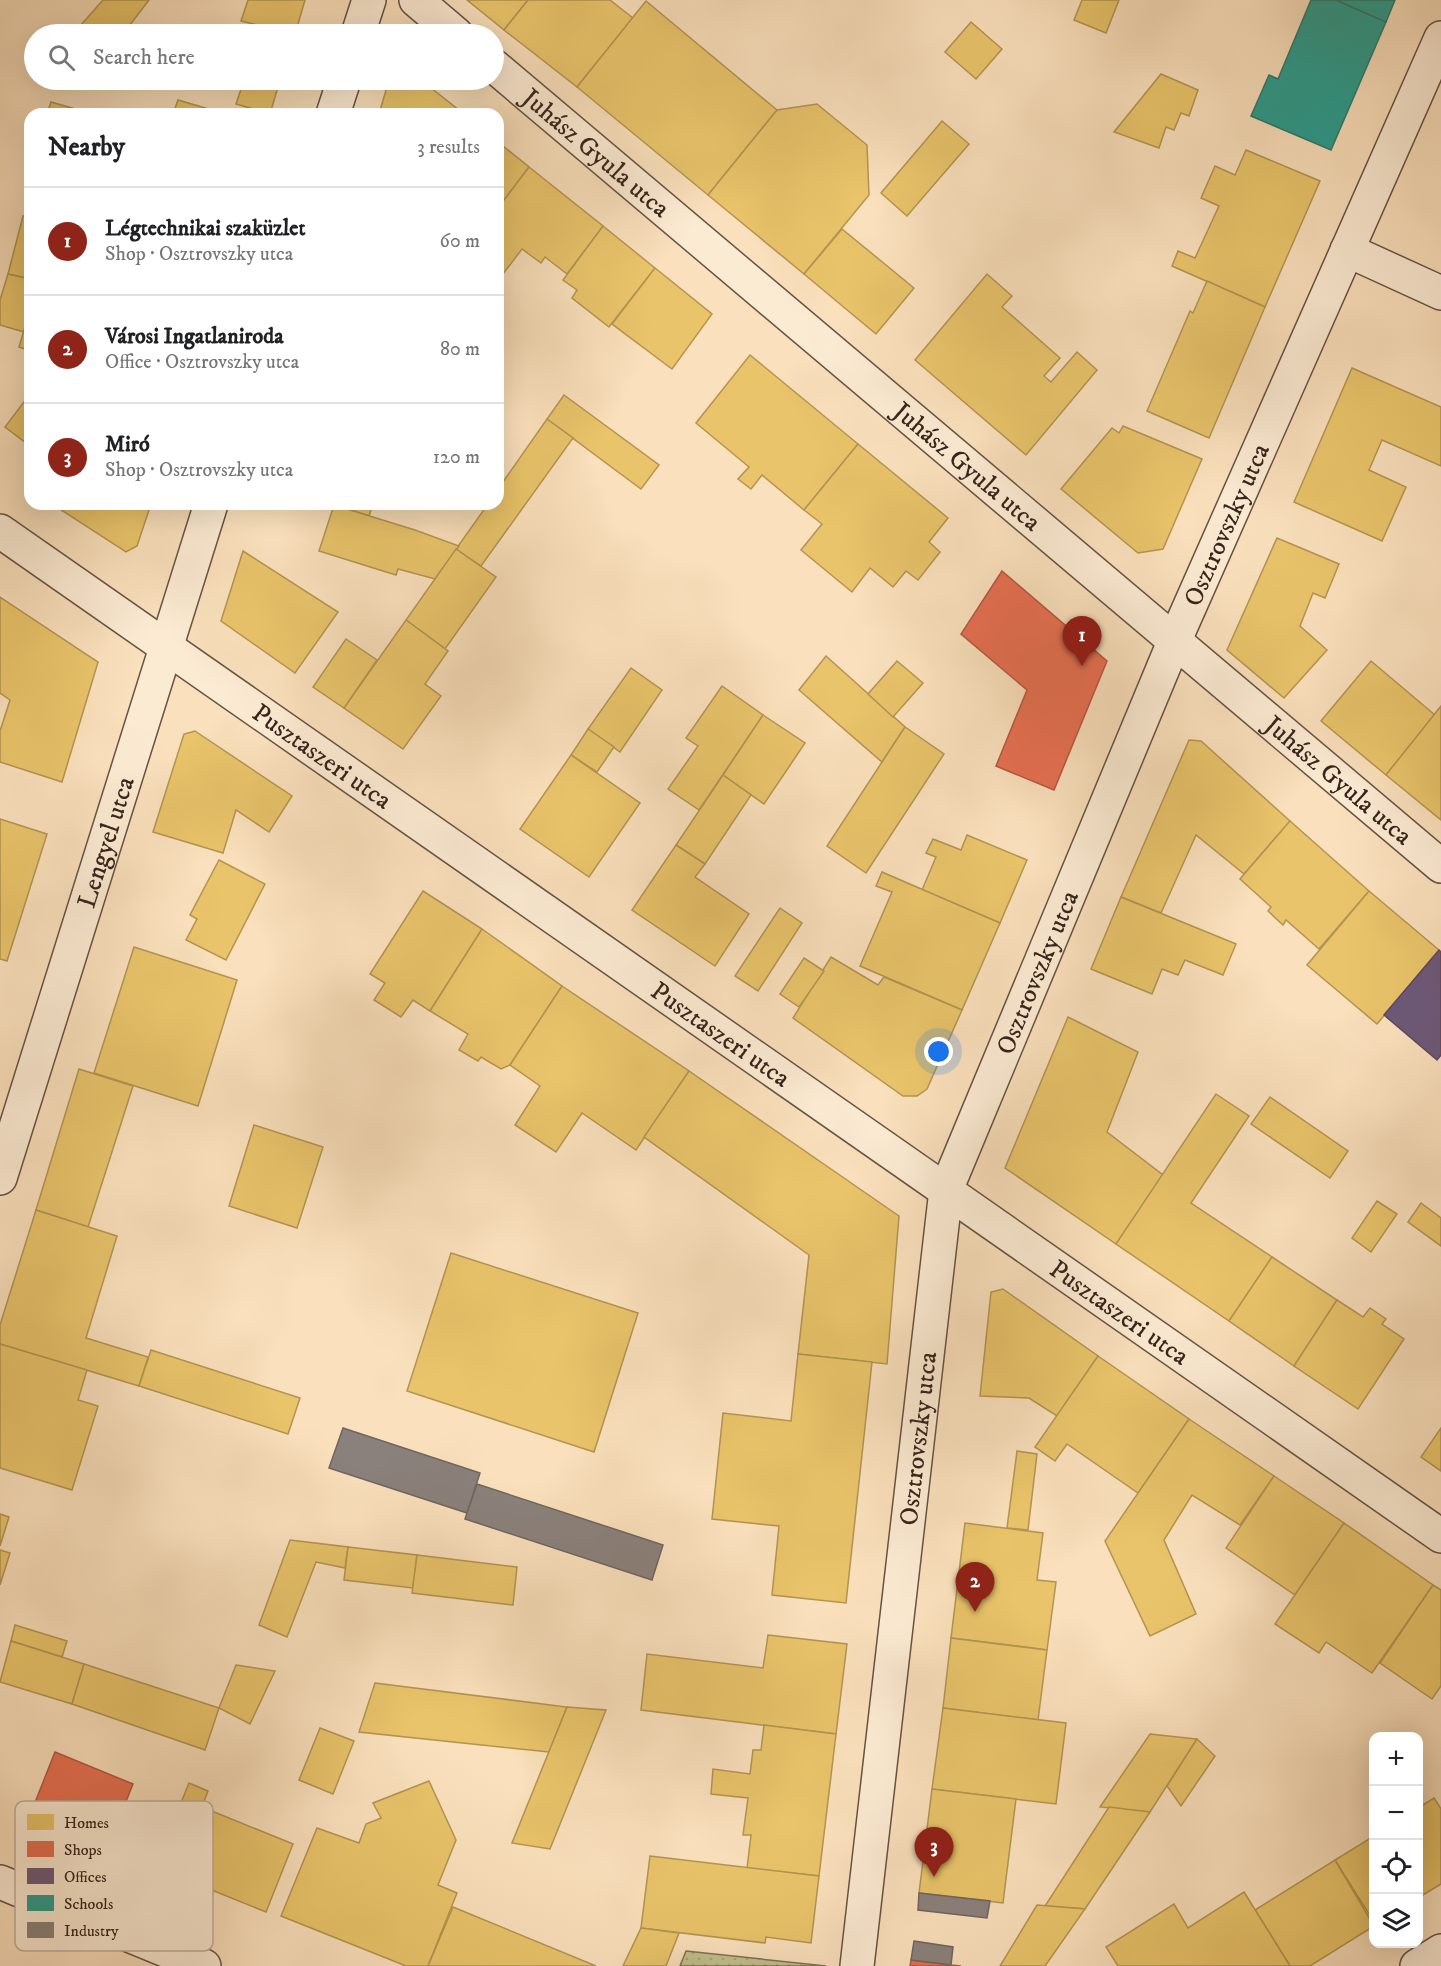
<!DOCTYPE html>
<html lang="en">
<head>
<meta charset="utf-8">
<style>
  body { margin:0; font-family:"IM FELL DW Pica",serif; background:#f6f6f6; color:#202124 }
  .controls { position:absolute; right:18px; bottom:18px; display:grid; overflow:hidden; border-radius:12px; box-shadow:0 6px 24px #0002 }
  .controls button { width:54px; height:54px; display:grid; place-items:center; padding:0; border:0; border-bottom:2px solid #e0e0e0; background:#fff; color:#202124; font:30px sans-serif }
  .you { position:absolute; left:939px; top:1052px; width:21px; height:21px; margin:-15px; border:4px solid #fff; border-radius:50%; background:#1a73e8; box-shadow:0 0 0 9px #1a73e833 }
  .badge { display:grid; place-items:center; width:39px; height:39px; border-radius:50%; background:#8f2418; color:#fff; font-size:20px; font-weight:700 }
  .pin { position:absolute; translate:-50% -50px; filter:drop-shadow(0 2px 3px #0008) }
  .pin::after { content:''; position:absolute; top:32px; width:21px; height:18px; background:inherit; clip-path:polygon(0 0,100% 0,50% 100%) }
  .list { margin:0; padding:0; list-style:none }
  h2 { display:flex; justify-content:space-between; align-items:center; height:78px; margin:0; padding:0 24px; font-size:26px }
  h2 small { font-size:20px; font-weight:400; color:#757577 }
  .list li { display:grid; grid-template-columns:39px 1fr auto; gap:18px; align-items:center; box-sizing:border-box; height:108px; padding:0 24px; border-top:2px solid #e0e0e0 }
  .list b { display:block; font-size:22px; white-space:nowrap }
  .list p { margin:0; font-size:20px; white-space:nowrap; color:#757577 }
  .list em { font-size:20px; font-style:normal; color:#757577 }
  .icon { flex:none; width:33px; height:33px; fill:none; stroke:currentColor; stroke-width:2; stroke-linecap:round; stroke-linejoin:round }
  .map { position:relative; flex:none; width:1441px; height:1966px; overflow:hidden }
  .search { position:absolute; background:#fff; box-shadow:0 6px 24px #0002; left:24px; top:24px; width:480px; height:66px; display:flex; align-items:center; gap:15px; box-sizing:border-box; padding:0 21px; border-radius:33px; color:#757577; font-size:22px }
  .panel { position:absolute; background:#fff; box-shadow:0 6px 24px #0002; left:24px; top:108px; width:480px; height:402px; border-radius:18px }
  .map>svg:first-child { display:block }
  .grass { fill:url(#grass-dots); stroke:#7c7254; stroke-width:1.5 }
  .homes { fill:#e9c46a; stroke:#b39452; stroke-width:1.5 }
  .shops { fill:#e76f51; stroke:#b25841; stroke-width:1.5 }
  .offices { fill:#6d597a; stroke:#5c495e; stroke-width:1.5 }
  .schools { fill:#2a9d8f; stroke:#2e786c; stroke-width:1.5 }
  .industry { fill:#8a817c; stroke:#71655f; stroke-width:1.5 }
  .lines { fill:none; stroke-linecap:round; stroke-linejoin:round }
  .minor-casing { stroke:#675243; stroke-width:36 }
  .minor { stroke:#fcebd3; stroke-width:33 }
  .labels { text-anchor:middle; stroke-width:6; stroke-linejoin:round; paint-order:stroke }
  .street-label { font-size:26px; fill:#36231b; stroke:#fcebd3 }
  .key { fill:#fcebd3; stroke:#c1af9c; stroke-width:1.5 }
  .key-label { font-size:16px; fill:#36231b }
</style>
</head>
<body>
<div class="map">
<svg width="1441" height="1966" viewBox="0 0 1441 1966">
  <defs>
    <pattern id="grass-dots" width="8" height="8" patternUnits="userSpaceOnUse" patternTransform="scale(1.5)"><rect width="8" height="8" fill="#c1c18e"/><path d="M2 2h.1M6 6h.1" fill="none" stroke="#a6a67a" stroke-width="1.8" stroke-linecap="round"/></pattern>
  </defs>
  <rect width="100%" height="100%" fill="#fae0bc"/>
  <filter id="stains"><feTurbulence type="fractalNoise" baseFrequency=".00333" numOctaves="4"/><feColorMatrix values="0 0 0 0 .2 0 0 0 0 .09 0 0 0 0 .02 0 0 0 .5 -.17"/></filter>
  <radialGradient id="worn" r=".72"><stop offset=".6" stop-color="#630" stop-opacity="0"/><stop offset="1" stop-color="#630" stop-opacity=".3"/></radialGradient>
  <polygon class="grass" points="686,1951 826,1966 680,1966"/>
  <g class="homes">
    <polygon points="103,0 149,0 123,34 73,34"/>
    <polygon points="248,0 305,0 295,34 241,21"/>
    <polygon points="467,0 528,0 504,30"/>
    <polygon points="528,0 610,0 633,18 577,87 504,30"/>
    <polygon points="1082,0 1119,0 1106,33 1074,20"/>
    <polygon points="646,1 777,110 708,195 577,87"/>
    <polygon points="971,22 1002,49 976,79 945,52"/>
    <polygon points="1161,74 1198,90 1189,116 1181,113 1174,130 1166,127 1159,148 1114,132"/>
    <polygon points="244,80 280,80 270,114 236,104"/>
    <polygon points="389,80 421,80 464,114 379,114"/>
    <polygon points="178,100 226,114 173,114"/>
    <polygon points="51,102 86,112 85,114 47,114"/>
    <polygon points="817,104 867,145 869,195 804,274 708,195 777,110"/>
    <polygon points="942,121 969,144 907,216 881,193"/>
    <polygon points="498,142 529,167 498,208"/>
    <polygon points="1246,150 1320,181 1265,307 1172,266 1178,251 1195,258 1219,206 1201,198 1215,166 1235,175"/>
    <polygon points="529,167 603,226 567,274 545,257 541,263 522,249 503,274 498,270 498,208"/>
    <polygon points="23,216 30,218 30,279 8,274"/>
    <polygon points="603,226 655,268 609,327 572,298 577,290 563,280"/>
    <polygon points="842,229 914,288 876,334 804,274"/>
    <polygon points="655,268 712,314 672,369 612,324"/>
    <polygon points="8,274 30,279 30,310 24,332 0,325 0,300"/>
    <polygon points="987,274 1012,296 1002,307 1060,358 1044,376 1051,382 1077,352 1097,370 1026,455 915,360"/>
    <polygon points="1207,281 1265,307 1209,438 1147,411 1190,311 1193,313"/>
    <polygon points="30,310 30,351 19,347"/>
    <polygon points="750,355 858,444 804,510 762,475 751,489 738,479 749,467 696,423"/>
    <polygon points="1352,368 1441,407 1441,466 1382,440 1369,470 1406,487 1382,541 1294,502"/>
    <polygon points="30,394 30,446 5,427"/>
    <polygon points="564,395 659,465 641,489 547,419"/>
    <polygon points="547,419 573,438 481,566 456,549 488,504 498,504 498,489"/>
    <polygon points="1123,426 1202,459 1163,549 1138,553 1061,489 1112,428 1119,433"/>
    <polygon points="858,444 948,518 929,542 940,552 918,580 906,571 893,587 870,568 852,592 801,550 822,524 804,510"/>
    <polygon points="52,504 151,504 137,546 126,552"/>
    <polygon points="332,504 373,504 369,516"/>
    <polygon points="334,505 415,530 459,546 435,579 398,569 396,575 319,551"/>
    <polygon points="1277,538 1339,564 1325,598 1313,593 1300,626 1327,650 1284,698 1227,650"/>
    <polygon points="456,549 496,577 445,649 406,620"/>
    <polygon points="243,551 338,612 295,673 221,621"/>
    <polygon points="0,597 98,662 62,782 0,762 0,731 10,700 0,693"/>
    <polygon points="406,620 448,651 425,684 441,696 403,749 344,708"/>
    <polygon points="346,639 377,660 344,708 313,687"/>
    <polygon points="826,656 905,727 882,762 799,690"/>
    <polygon points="897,661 923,683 893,717 868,694"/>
    <polygon points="1371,661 1435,715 1386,775 1321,721"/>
    <polygon points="631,668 662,690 620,752 588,729"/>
    <polygon points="722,686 763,715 699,810 668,789 698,746 686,738"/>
    <polygon points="1441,706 1441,820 1386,775"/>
    <polygon points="763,715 805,743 764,804 723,775"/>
    <polygon points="905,727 944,754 866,873 827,846"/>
    <polygon points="588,729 614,747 597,772 571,755"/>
    <polygon points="195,731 292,796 269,832 236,810 223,853 153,832 184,734"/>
    <polygon points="1189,740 1201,741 1290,821 1244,874 1196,835 1161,913 1121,897"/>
    <polygon points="571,755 640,803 589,877 520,829"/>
    <polygon points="723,775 751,795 705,864 676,845"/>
    <polygon points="0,819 47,834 7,961 0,959"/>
    <polygon points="1290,821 1369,891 1319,949 1286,920 1283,925 1268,911 1271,907 1240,879"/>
    <polygon points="967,835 1027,860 1000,923 922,890 936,857 926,853 933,839 961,850"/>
    <polygon points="676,845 705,864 695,877 749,914 715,966 632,910"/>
    <polygon points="219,860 265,884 226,960 186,940 197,919 190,915"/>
    <polygon points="882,872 1000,923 962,1010 860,966 892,892 876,886"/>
    <polygon points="423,891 482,929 430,1011 413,1000 401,1017 374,1000 385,983 370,974"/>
    <polygon points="1369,891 1439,950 1377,1024 1307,965"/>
    <polygon points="1121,897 1236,944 1223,975 1185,960 1178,975 1162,969 1152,994 1091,969"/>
    <polygon points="780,908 802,923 758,991 735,976"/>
    <polygon points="482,929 562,986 510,1065 501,1069 481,1057 478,1061 459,1050 468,1034 430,1011"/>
    <polygon points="134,947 237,980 198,1106 94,1073"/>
    <polygon points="831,957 878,985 884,977 962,1010 927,1089 917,1096 903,1096 793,1018"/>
    <polygon points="804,958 824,971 799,1007 780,994"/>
    <polygon points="562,986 689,1071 636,1150 582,1113 556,1152 515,1125 540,1086 510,1065"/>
    <polygon points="1068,1017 1138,1052 1107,1132 1163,1175 1116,1244 1005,1168"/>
    <polygon points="79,1069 133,1086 88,1227 36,1210"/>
    <polygon points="689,1071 899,1216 887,1364 798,1354 809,1255 644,1137"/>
    <polygon points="1216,1094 1249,1116 1191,1203 1272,1257 1229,1321 1116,1244"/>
    <polygon points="1270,1097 1348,1151 1330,1178 1251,1124"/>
    <polygon points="254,1125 323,1147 297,1228 229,1206"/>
    <polygon points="1377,1201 1397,1214 1371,1252 1352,1238"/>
    <polygon points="1421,1203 1441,1218 1441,1246 1408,1222"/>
    <polygon points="36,1210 117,1236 86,1338 148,1357 139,1386 0,1344 0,1325"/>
    <polygon points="451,1253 638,1313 594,1452 407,1391"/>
    <polygon points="1272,1257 1337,1300 1294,1366 1229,1321"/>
    <polygon points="1003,1289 1098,1356 1057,1416 1029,1398 980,1396 991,1292"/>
    <polygon points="1337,1300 1363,1317 1370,1308 1386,1319 1382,1324 1404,1339 1358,1409 1294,1366"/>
    <polygon points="0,1344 87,1370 78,1400 98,1406 72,1490 0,1468"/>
    <polygon points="151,1350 300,1398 288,1434 139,1386"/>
    <polygon points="798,1354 872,1362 846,1603 772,1595 779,1526 712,1519 723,1413 791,1421"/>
    <polygon points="1098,1356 1189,1419 1138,1493 1067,1444 1055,1461 1035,1447"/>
    <polygon points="1189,1419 1274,1476 1240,1525 1192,1495 1164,1540 1196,1614 1150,1636 1105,1541"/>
    <polygon points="1441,1428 1441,1471 1421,1457"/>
    <polygon points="1017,1451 1037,1454 1028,1530 1007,1528"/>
    <polygon points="1274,1476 1344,1523 1295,1595 1226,1548"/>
    <polygon points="0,1514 9,1517 0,1546"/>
    <polygon points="965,1523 1043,1533 1037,1580 1056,1582 1047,1650 951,1638"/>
    <polygon points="1344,1523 1433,1585 1372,1673 1326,1642 1319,1653 1275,1624"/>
    <polygon points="290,1540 348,1547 345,1568 316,1562 287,1637 259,1625"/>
    <polygon points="348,1547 417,1555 413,1588 344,1580"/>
    <polygon points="0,1550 10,1553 0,1585"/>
    <polygon points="417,1555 517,1567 513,1605 412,1593"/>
    <polygon points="1433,1585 1441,1590 1441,1686 1432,1699 1380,1663"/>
    <polygon points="15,1625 67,1641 62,1657 11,1641"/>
    <polygon points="768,1635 847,1644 836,1734 641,1710 647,1654 763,1668"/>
    <polygon points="951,1638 1047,1650 1038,1720 943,1708"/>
    <polygon points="11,1641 84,1664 72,1704 0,1682"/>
    <polygon points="84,1664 219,1708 205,1750 72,1704"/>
    <polygon points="236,1665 275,1671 250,1724 219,1708"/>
    <polygon points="375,1683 567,1707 549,1752 359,1732"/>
    <polygon points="567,1707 606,1710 550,1849 512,1843"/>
    <polygon points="943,1708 1066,1723 1056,1804 932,1789"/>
    <polygon points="764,1725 836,1734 819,1876 747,1868 751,1835 743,1835 748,1798 711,1794 713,1769 750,1774 753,1750 761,1750"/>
    <polygon points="320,1728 354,1741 333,1794 299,1780"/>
    <polygon points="1150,1734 1197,1739 1150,1812 1100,1807"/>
    <polygon points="1197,1739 1215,1756 1181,1806 1167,1786"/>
    <polygon points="429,1781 456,1840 438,1885 457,1893 428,1966 406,1966 281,1916 317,1828 359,1843 366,1824 381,1818 373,1803"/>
    <polygon points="189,1783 208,1791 202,1807 293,1844 266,1912 155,1867"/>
    <polygon points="932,1789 1016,1799 1003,1903 919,1893"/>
    <polygon points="1434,1798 1441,1809 1441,1884 1418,1898 1418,1808"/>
    <polygon points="1109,1807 1150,1812 1085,1909 1045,1906"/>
    <polygon points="1374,1836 1374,1922 1335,1860"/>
    <polygon points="650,1856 819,1876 811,1943 766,1937 765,1943 641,1928"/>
    <polygon points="1335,1860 1374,1926 1310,1966 1290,1966 1255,1910"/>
    <polygon points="1244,1892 1290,1966 1118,1966 1106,1947 1174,1904 1188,1928"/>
    <polygon points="1037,1905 1085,1909 1045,1966 1000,1966"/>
    <polygon points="453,1907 596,1966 428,1966"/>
    <polygon points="641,1928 679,1933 666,1966 623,1966"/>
  </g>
  <g class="shops">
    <polygon points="1002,571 1107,661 1054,790 996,766 1027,690 961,634"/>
    <polygon points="55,1752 133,1784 108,1847 30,1815"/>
    <polygon points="911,1960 951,1965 961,1966 910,1966"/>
  </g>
  <polygon class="offices" points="1439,950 1441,952 1441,1055 1437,1060 1384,1015"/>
  <g class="schools">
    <polygon points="1311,0 1336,0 1386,22 1331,150 1251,116 1269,75 1278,79"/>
    <polygon points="1336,0 1395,0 1386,22"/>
  </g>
  <g class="industry">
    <polygon points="343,1428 480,1473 467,1513 329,1468"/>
    <polygon points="477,1484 663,1545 652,1580 465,1519"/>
    <polygon points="919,1893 990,1901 987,1918 918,1910"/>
    <polygon points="914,1941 953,1947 951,1965 911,1960"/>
  </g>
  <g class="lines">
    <defs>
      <g id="minor">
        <polyline points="416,0 456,34"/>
        <polyline points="358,34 369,0"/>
        <path id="s1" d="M494,66L1441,866"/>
        <polyline points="333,114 344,80"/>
        <polyline points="1347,250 1441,293"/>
        <path id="s2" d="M0,531L1441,1536"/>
        <path id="s3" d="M0,1178L211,504"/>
        <polyline points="0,1882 204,1966"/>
        <path id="s4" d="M857,1966L946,1190L1174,642L1441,38"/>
        <polyline points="1417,1966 1441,1951"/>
      </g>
    </defs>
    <use href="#minor" class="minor-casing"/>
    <use href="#minor" class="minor"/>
  </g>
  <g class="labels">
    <g class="street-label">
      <text dy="9" stroke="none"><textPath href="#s1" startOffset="134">Juhász Gyula utca</textPath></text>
      <text dy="9" stroke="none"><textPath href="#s1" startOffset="620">Juhász Gyula utca</textPath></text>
      <text dy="9" stroke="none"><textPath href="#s4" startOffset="1503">Osztrovszky utca</textPath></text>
      <text dy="9" stroke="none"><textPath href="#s2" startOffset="393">Pusztaszeri utca</textPath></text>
      <text dy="9" stroke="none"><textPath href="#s1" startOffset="1106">Juhász Gyula utca</textPath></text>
      <text dy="9" stroke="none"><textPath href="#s3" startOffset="352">Lengyel utca</textPath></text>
      <text dy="9" stroke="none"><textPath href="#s4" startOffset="1017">Osztrovszky utca</textPath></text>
      <text dy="9" stroke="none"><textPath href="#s2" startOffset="879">Pusztaszeri utca</textPath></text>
      <text dy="9" stroke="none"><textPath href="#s2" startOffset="1365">Pusztaszeri utca</textPath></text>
      <text dy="9" stroke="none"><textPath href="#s4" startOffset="531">Osztrovszky utca</textPath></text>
    </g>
  </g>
  <rect x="15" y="1801" width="198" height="150" rx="9" class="key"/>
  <rect x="27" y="1814" width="27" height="16" fill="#e9c46a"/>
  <rect x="27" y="1841" width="27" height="16" fill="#e76f51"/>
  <rect x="27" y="1868" width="27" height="16" fill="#6d597a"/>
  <rect x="27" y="1895" width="27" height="16" fill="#2a9d8f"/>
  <rect x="27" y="1922" width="27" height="16" fill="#8a817c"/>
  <g class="key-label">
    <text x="64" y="1828">Homes</text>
    <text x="64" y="1855">Shops</text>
    <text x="64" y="1882">Offices</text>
    <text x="64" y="1909">Schools</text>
    <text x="64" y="1936">Industry</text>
  </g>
  <rect width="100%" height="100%" filter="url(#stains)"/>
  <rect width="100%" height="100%" fill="url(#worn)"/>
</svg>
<div class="controls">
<button>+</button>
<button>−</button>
<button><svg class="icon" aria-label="locate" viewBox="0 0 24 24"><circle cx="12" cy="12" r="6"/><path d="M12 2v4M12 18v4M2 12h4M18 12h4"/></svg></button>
<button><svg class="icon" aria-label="layers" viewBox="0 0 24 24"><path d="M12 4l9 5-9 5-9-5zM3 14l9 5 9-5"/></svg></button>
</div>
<div class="you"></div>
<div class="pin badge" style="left:1082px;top:666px">1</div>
<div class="pin badge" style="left:975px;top:1612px">2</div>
<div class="pin badge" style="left:934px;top:1877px">3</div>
<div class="search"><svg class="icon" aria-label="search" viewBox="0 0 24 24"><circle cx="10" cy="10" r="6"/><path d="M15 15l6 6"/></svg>Search here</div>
<section class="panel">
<h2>Nearby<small>3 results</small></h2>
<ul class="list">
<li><span class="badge">1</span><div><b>Légtechnikai szaküzlet</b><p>Shop · Osztrovszky utca</p></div><em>60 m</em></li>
<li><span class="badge">2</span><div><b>Városi Ingatlaniroda</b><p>Office · Osztrovszky utca</p></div><em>80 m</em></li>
<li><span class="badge">3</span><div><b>Miró</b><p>Shop · Osztrovszky utca</p></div><em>120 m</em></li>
</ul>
</section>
</div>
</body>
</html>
